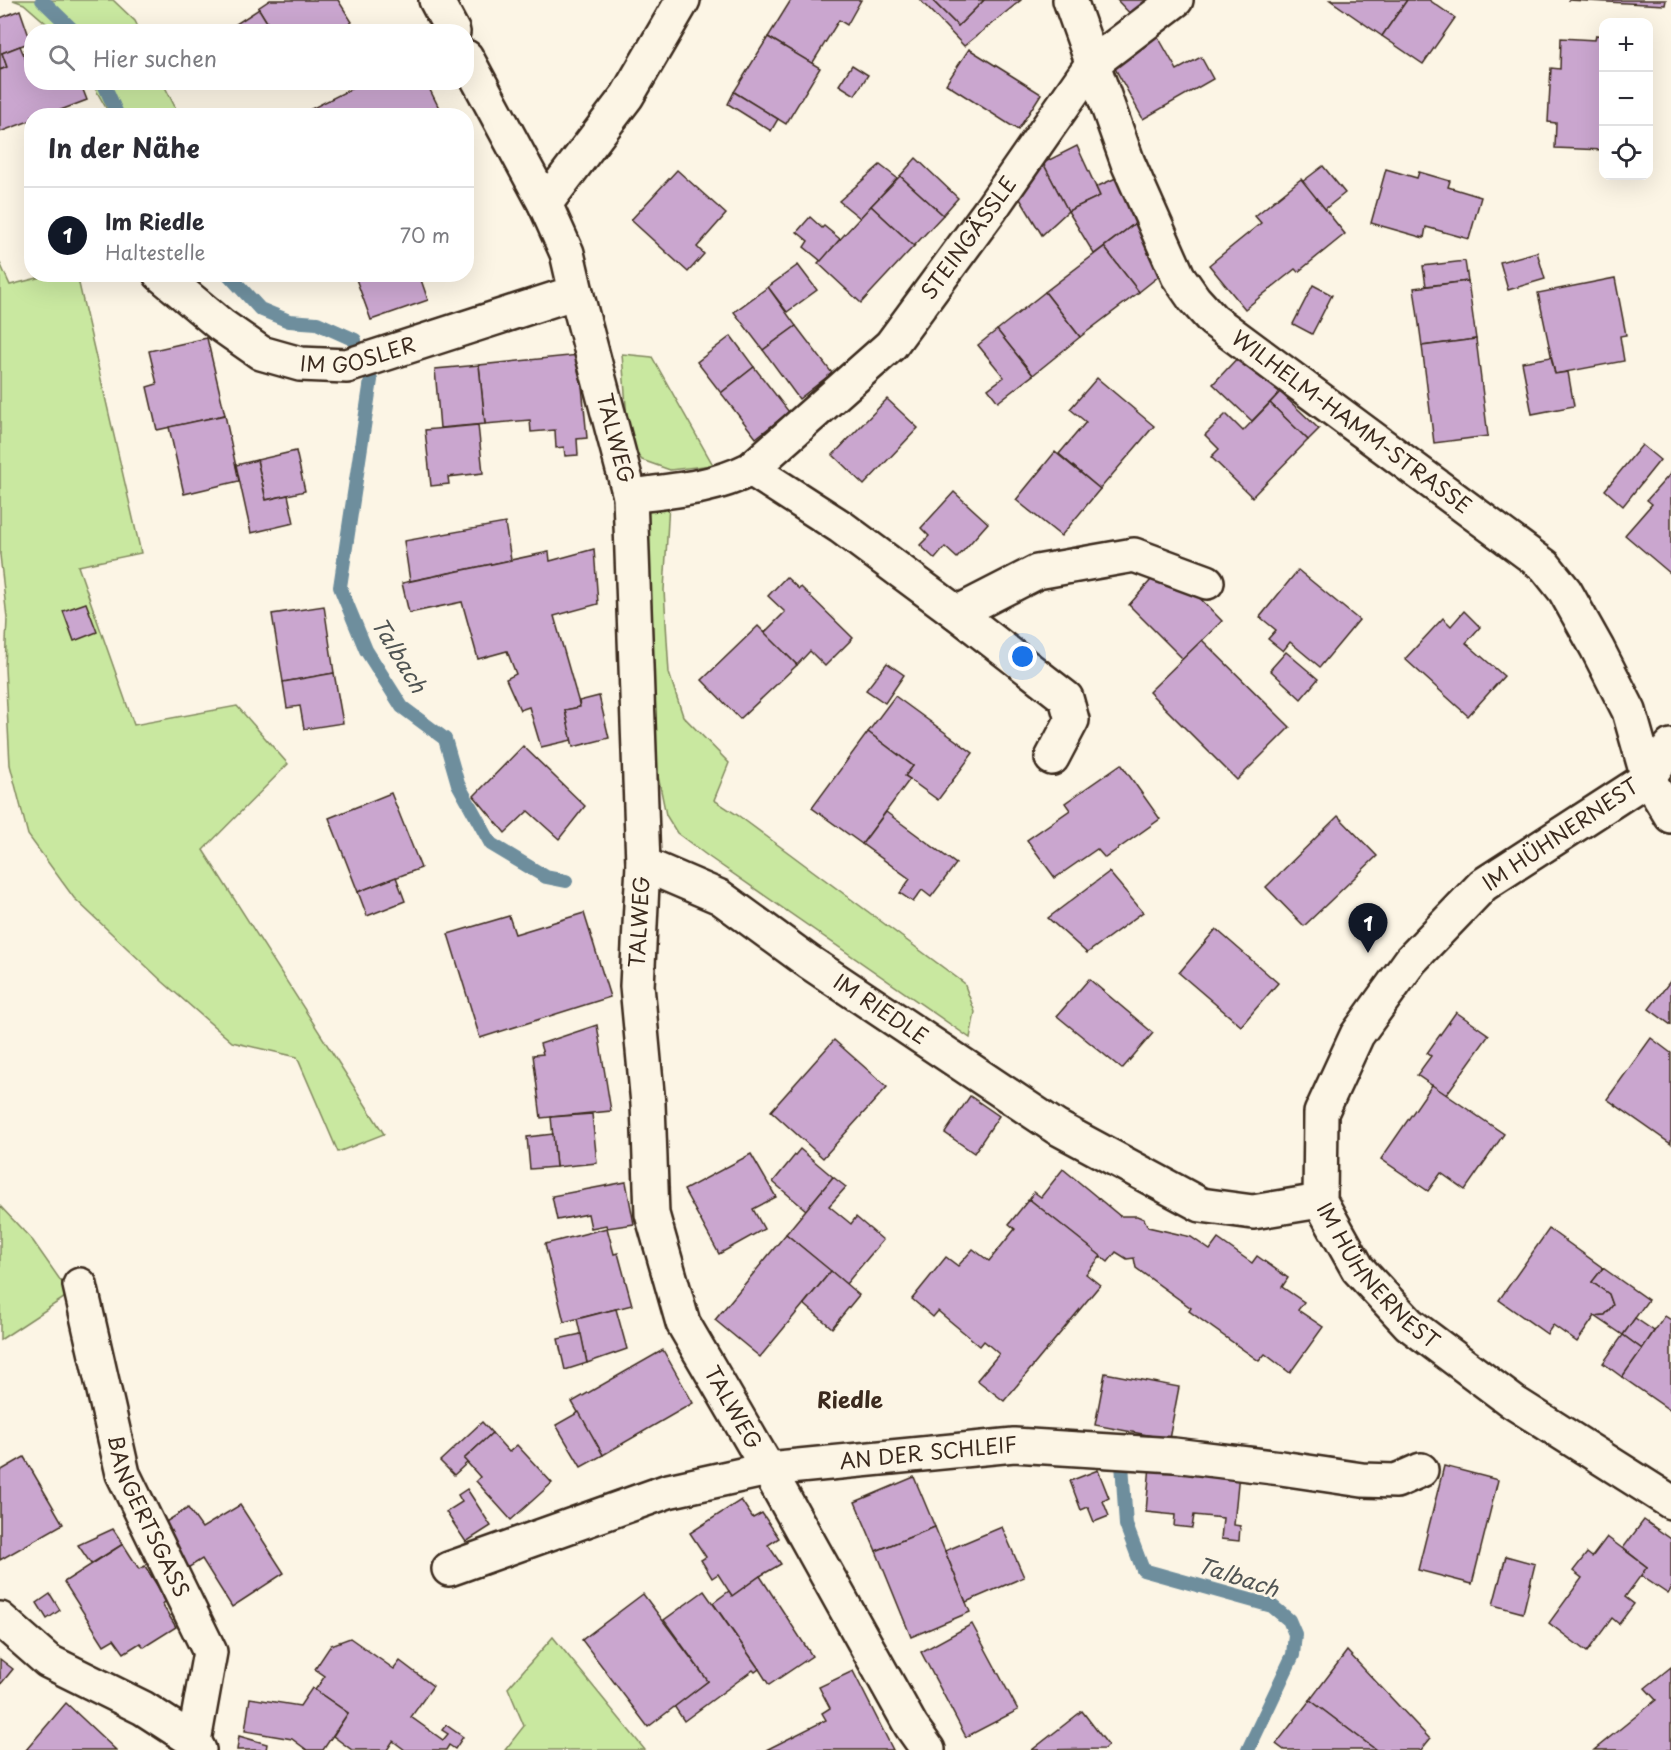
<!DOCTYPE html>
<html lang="de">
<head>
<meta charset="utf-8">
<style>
  body { margin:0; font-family:"Playpen Sans",sans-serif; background:#f2f2f3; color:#2b2b33 }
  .controls { position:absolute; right:18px; top:18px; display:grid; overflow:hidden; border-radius:12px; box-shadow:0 6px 24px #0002 }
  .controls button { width:54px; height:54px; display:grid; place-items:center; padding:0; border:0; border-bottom:2px solid #e1e1e2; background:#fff; color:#2b2b33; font:30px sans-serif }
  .you { position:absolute; left:1023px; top:657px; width:21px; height:21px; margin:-15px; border:4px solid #fff; border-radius:50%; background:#1a73e8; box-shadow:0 0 0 9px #1a73e833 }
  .badge { display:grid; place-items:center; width:39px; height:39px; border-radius:50%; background:#111827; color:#fff; font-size:20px; font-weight:700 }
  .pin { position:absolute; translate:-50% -50px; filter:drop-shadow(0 2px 3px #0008) }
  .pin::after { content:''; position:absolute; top:32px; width:21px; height:18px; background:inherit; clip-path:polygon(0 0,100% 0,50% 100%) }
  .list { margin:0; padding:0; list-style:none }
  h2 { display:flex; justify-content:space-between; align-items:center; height:78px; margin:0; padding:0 24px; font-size:26px }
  h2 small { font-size:20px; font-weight:400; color:#7c7c81 }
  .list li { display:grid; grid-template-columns:39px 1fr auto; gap:18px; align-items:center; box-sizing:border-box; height:96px; padding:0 24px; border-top:2px solid #e1e1e2 }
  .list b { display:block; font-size:22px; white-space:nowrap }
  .list p { margin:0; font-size:20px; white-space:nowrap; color:#7c7c81 }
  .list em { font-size:20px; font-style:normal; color:#7c7c81 }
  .icon { flex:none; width:33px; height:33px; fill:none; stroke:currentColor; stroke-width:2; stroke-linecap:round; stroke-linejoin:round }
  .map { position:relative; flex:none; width:1671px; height:1750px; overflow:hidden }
  .search { position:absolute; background:#fff; box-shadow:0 6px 24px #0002; left:24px; top:24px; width:450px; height:66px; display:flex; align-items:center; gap:15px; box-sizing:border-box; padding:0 21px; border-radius:24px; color:#7c7c81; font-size:22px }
  .panel { position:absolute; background:#fff; box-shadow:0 6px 24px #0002; left:24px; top:108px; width:450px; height:174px; border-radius:24px }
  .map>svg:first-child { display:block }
  .green { fill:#c9e8a0; stroke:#82895f; stroke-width:1.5 }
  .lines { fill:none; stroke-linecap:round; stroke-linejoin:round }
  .stream { stroke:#6e8e9d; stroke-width:14 }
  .building { fill:#caa6cf; stroke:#3b2a1e; stroke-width:1.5 }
  .minor-casing { stroke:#3b2a1e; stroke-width:38 }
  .minor { stroke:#fcf5e5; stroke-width:33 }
  .labels { text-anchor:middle; stroke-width:5; stroke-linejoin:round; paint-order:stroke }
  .street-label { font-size:21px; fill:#3b2a1e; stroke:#fcf5e5 }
  .water-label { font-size:22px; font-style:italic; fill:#505453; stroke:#fcf5e5 }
  .neighbourhood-label { font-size:22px; font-weight:bold; fill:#3b2a1e; stroke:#fcf5e5 }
</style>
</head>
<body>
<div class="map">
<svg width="1671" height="1750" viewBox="0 0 1671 1750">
  <rect width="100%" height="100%" fill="#fcf5e5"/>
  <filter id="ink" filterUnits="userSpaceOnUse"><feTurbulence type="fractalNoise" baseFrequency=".0167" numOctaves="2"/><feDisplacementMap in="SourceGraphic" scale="12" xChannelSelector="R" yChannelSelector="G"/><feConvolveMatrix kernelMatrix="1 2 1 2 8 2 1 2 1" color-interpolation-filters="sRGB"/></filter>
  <g filter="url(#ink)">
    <g class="green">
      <polygon points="13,0 113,0 135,21 140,31 55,31 24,4"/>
      <polygon points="92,83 163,83 179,115 110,115"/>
      <polygon points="0,263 10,285 49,275 77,275 141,553 78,566 134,725 237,706 288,764 203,850 384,1134 338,1152 297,1057 232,1042 163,982 74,898 28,835 10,765 5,668 7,618 0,555"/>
      <polygon points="622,354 652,357 713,465 670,470 642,460 629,445"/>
      <polygon points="669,503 664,590 669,673 683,716 729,763 714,800 739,816 964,983 975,1012 970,1038 709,857 677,833 666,815 648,727 639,505"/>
      <polygon points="0,1206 33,1241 70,1294 0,1340"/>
      <polygon points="553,1637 645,1750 505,1750 524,1726 508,1688"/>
    </g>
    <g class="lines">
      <g class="stream">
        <polyline points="42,0 75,32"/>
        <polyline points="103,82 118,116"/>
        <polyline points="228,274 260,309 289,321 317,323 355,340"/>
        <polyline points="371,380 340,587 366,650 402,707 445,739 458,784 491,844 546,877 566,881"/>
        <polyline points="1122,1463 1126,1525 1143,1570 1272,1606 1289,1620 1295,1634 1293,1655 1248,1750"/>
      </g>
    </g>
    <g class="building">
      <polygon points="270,0 338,0 352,22 337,32 273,32 258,8"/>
      <polygon points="791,0 861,0 847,25 839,20 812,64 768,37"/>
      <polygon points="920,0 932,0 958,26 984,0 1021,0 964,46"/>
      <polygon points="932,0 984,0 958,26"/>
      <polygon points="1117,0 1157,0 1136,20"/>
      <polygon points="1330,0 1407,0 1382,36"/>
      <polygon points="1407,0 1429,0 1455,18 1423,64 1382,36"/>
      <polygon points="1568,0 1666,0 1665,5"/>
      <polygon points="259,9 273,32 236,32 233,26"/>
      <polygon points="20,10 31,42 2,53 7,67 0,70 0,18"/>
      <polygon points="1157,35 1177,70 1201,57 1213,79 1143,119 1111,61"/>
      <polygon points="1596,35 1604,36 1604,150 1555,148 1556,123 1548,122 1551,68 1560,69 1561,38 1595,40"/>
      <polygon points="768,37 820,68 786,124 734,92"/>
      <polygon points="20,46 26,60 32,58 32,82 80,82 87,100 45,116 32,116 32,120 0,132 0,70 7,67 2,53"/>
      <polygon points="969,49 1041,94 1018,130 946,84"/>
      <polygon points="852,65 868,75 855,95 839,85"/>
      <polygon points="348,82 426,82 440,110 428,116 314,116 311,109 351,89"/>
      <polygon points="734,92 778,119 771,131 728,104"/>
      <polygon points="311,109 314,116 299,116"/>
      <polygon points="1077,146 1100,196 1068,211 1043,163"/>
      <polygon points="916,158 958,198 943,215 900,176"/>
      <polygon points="1043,163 1068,211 1042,235 1017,194"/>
      <polygon points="880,165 897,178 860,218 839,201"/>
      <polygon points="1323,166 1345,193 1325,209 1302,182"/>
      <polygon points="1386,169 1417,178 1419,172 1450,181 1448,187 1481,197 1469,239 1426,227 1424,238 1371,223"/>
      <polygon points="677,170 726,214 697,247 704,254 688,272 631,220"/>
      <polygon points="900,176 943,215 914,246 871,206"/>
      <polygon points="1116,178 1142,218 1094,254 1068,211 1100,196 1096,187"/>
      <polygon points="1301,179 1345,234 1298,272 1295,269 1245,309 1209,265 1261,223 1255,216"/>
      <polygon points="871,206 914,246 861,303 818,263"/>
      <polygon points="810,217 822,228 824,226 840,239 821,261 804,247 808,241 797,232"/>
      <polygon points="1142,218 1169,268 1139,292 1104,247"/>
      <polygon points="1104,247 1139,292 1080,337 1045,292"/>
      <polygon points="1537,252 1545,279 1508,290 1500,262"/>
      <polygon points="1465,261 1468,281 1426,286 1423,266"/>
      <polygon points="798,265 817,290 787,312 768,287"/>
      <polygon points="370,274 419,274 428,300 371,320 356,279"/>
      <polygon points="1615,278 1626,335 1620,336 1624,361 1555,374 1538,293"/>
      <polygon points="1468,281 1476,339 1422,346 1414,288"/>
      <polygon points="1313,285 1332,295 1312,334 1293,324"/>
      <polygon points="768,287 796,326 763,350 734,312"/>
      <polygon points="1045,292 1080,337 1033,375 997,330"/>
      <polygon points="796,326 832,373 799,399 763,350"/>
      <polygon points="997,330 1033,375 998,402 988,389 1004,377 978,345"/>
      <polygon points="731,336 754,367 721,393 697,362"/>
      <polygon points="207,338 225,415 157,430 147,387 157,384 149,351"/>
      <polygon points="1476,339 1488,436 1434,443 1422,346"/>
      <polygon points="1241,354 1280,392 1252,421 1213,384"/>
      <polygon points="579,355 587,438 577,439 578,455 565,456 564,447 556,448 555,430 531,432 530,420 485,424 479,365"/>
      <polygon points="1551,357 1555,374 1568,372 1574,406 1532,414 1522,362"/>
      <polygon points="479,365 485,424 440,428 435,369"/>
      <polygon points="754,367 789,412 756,438 721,393"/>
      <polygon points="1097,378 1154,426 1100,489 1059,454 1086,422 1070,409"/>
      <polygon points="1280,392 1319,429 1308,440 1270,403"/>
      <polygon points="887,399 918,428 864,485 833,455"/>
      <polygon points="1270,403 1308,440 1252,497 1211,457 1219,449 1205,435 1226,414 1243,431"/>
      <polygon points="225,415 239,481 184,494 169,427"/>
      <polygon points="478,425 483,473 448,477 449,484 431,486 425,430"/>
      <polygon points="1642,445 1660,460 1623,506 1605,490"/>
      <polygon points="296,451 305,491 266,500 257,460"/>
      <polygon points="1055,452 1100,489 1061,536 1016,500"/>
      <polygon points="257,460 266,500 288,495 294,523 251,533 236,465"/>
      <polygon points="1671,473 1671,574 1625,535 1652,504 1647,500"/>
      <polygon points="954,492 988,523 957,558 945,547 935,559 920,545 929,536 921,528"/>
      <polygon points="505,523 511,560 410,581 404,541"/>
      <polygon points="594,549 598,604 554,616 580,707 565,710 572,740 541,747 529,707 520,710 506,679 516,674 507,651 478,659 462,602 409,613 402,583 549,552 550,561"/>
      <polygon points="1298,570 1359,620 1320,667 1290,642 1283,651 1268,639 1276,630 1260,617"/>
      <polygon points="1159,571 1182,580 1222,621 1183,659 1129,605"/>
      <polygon points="786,577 799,589 801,587 853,638 825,666 810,651 797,665 764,633 785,612 768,596"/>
      <polygon points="86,603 97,632 74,641 63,611"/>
      <polygon points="324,606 334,673 283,682 272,614"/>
      <polygon points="1464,611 1480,627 1466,643 1504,676 1468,716 1405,659 1443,618 1451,626"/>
      <polygon points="758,626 797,665 740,719 702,680"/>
      <polygon points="1202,640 1290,727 1237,780 1149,692"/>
      <polygon points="1286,652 1318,679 1301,699 1270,670"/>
      <polygon points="887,663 904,675 885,703 866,690"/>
      <polygon points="334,673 343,723 304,729 300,706 287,708 283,682"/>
      <polygon points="599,696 609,738 573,747 565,710 580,707 579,701"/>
      <polygon points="895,696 973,753 938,800 905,776 913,766 868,732"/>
      <polygon points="868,732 913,766 905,776 910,779 862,844 812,808"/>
      <polygon points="523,746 585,806 559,839 528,811 505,833 474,796"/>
      <polygon points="1121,764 1160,819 1105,858 1097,849 1055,878 1027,840 1070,810 1065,803"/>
      <polygon points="391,793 421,868 358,892 329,818"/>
      <polygon points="886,812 956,864 931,897 922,890 913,902 900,893 910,879 862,844"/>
      <polygon points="1338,816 1377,856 1304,926 1266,887"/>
      <polygon points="1109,872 1143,912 1087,953 1048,918"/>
      <polygon points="396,877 405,901 367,916 358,892"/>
      <polygon points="584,913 610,997 480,1038 448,934 509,916 515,934"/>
      <polygon points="1216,929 1278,983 1241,1026 1179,973"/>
      <polygon points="1089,979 1153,1033 1122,1069 1057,1016"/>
      <polygon points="1671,980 1671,1025 1649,1009"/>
      <polygon points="1456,1012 1489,1035 1446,1095 1417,1075 1431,1056 1427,1053"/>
      <polygon points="597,1025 611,1111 541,1118 533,1055 543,1054 540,1044"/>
      <polygon points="1651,1038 1671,1053 1671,1144 1607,1099"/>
      <polygon points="834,1040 887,1087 823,1158 771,1111"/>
      <polygon points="1432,1085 1504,1134 1465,1190 1441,1173 1428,1191 1381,1159"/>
      <polygon points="970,1096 999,1116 974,1153 945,1133"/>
      <polygon points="592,1114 597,1163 556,1167 551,1117"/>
      <polygon points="553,1134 556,1167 530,1169 527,1137"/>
      <polygon points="800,1149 833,1177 806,1210 773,1182"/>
      <polygon points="751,1154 776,1197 753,1209 764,1229 719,1254 684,1190"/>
      <polygon points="1063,1169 1120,1216 1137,1216 1144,1219 1148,1227 1191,1237 1210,1250 1218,1239 1252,1263 1257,1256 1288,1278 1282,1287 1304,1302 1298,1310 1323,1327 1290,1373 1265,1354 1259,1361 1189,1311 1191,1308 1136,1268 1134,1258 1127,1259 1116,1252 1108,1262 1029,1199 1034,1192 1041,1197"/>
      <polygon points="833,1177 846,1187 829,1206 851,1224 856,1217 883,1240 846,1284 786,1234"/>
      <polygon points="626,1182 634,1224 607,1228 606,1225 591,1228 588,1214 557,1220 552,1196"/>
      <polygon points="1029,1199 1101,1256 1086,1274 1100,1285 1004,1401 977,1380 999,1354 984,1341 980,1346 938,1311 933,1317 912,1299 946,1257 958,1266 973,1249 989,1261 1015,1229 1009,1224"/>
      <polygon points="607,1228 614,1254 618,1253 632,1305 564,1322 545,1244"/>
      <polygon points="1549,1229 1603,1268 1592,1282 1609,1294 1613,1305 1605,1315 1595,1316 1577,1342 1553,1325 1547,1334 1499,1300"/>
      <polygon points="786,1234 831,1271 760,1357 715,1320"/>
      <polygon points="1603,1268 1648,1300 1623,1335 1595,1316 1605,1315 1613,1305 1609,1294 1592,1282"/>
      <polygon points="831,1271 859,1295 832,1328 804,1304"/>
      <polygon points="616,1309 627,1349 587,1363 577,1319"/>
      <polygon points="1665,1316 1671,1320 1671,1411 1622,1377"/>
      <polygon points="1635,1318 1654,1331 1642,1349 1623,1335"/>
      <polygon points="581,1334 587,1363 565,1370 558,1339"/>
      <polygon points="1623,1335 1642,1349 1622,1377 1603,1363"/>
      <polygon points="663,1350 693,1403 603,1455 572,1402"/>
      <polygon points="1105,1373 1179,1387 1169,1439 1095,1425"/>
      <polygon points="579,1412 603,1455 581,1467 556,1425"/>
      <polygon points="482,1422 492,1433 464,1459 468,1462 454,1475 440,1461"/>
      <polygon points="492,1433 509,1452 517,1445 552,1483 511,1520 476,1481 480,1477 464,1459"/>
      <polygon points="24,1457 63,1524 0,1560 0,1471"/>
      <polygon points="1150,1465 1239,1473 1234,1525 1240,1526 1239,1541 1221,1539 1223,1518 1194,1515 1192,1528 1174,1526 1175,1515 1146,1512"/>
      <polygon points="1444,1466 1498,1480 1472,1584 1418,1570"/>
      <polygon points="1098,1470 1109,1498 1103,1501 1109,1516 1094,1522 1088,1507 1081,1510 1070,1481"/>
      <polygon points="914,1477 935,1527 876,1551 855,1502"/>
      <polygon points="467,1489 491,1526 466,1542 446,1512 462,1502 458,1495"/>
      <polygon points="741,1500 753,1518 762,1513 779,1538 768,1545 781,1564 760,1576 732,1596 718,1574 712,1578 701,1560 706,1557 690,1533"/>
      <polygon points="240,1505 284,1573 232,1607 202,1559 183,1571 156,1528 188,1508 202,1528"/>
      <polygon points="1644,1520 1671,1539 1671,1589 1668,1594 1640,1575 1647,1567 1623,1548"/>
      <polygon points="935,1527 970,1612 911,1637 876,1551"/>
      <polygon points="1002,1527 1024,1577 966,1602 945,1551"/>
      <polygon points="113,1529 123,1544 91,1564 78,1545"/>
      <polygon points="1607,1537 1647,1567 1625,1597 1634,1604 1619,1624 1612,1618 1587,1652 1549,1623 1582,1578 1573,1571 1587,1553 1592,1557"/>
      <polygon points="123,1544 139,1569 145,1566 167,1601 162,1604 176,1627 144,1647 140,1643 124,1653 114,1639 104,1645 64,1582"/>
      <polygon points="1506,1556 1535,1564 1523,1613 1493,1605"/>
      <polygon points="760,1576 812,1656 769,1685 759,1669 713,1603 729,1591 732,1596"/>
      <polygon points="704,1591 759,1669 755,1672 753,1670 684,1721 674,1706 708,1681 664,1620"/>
      <polygon points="50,1594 60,1610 47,1619 37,1603"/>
      <polygon points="643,1594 708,1681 648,1727 582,1640"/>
      <polygon points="972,1624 1018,1710 966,1737 921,1652"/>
      <polygon points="350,1638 394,1669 400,1661 433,1686 411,1717 443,1740 448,1734 442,1730 446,1725 463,1737 455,1749 449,1745 446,1750 405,1750 393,1741 387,1750 352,1750 333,1736 348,1713 315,1690 325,1676 315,1669 331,1645"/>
      <polygon points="1347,1651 1430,1739 1421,1750 1376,1750 1310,1700"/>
      <polygon points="0,1659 13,1669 0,1685"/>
      <polygon points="1671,1667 1671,1750 1594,1750 1656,1700 1645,1688"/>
      <polygon points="853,1671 893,1750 766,1750 826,1720 822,1713 830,1708 819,1687"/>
      <polygon points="312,1688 348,1713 323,1750 307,1750 292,1739 245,1731 250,1698 300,1706"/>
      <polygon points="1310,1700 1376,1750 1284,1750 1276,1744"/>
      <polygon points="66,1703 116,1750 26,1750"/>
      <polygon points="1082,1711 1108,1745 1104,1749 1032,1750"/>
      <polygon points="239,1736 267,1744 266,1750 237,1750"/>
    </g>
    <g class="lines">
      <defs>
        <g id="minor">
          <polyline points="436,0 453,32"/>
          <path id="s1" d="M1070,0L1128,163L1178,276L1194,299L1213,320L1545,566L1565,591L1597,648L1629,711L1648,778L1671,816"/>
          <path id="s2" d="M466,57L545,204L567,253L576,292L630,496L643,864L637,986L648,1104L652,1214L683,1323L768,1469L911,1726L928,1750"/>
          <polyline points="545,204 627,96 683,0"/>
          <path id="s3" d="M160,274L221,325L261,353L300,364L347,366L576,292"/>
          <polyline points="751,469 841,527 957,613 1066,698 1072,720 1052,758"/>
          <path id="s4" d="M630,496C674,490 711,489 751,469L891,345L991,209L1092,64L1176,0"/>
          <polyline points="957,613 1037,572 1134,555 1207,582"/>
          <path id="s5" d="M1671,746L1648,778L1483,885L1411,960L1357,1035L1321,1113L1320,1201L1358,1269L1409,1324L1513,1402L1671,1502"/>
          <path id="s6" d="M643,864L720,897L809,962L1056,1127L1201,1205L1253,1212L1320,1201"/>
          <path id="s7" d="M80,1285L123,1474L210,1652L194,1741"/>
          <path id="s8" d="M449,1569L668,1491L768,1469L1014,1445L1174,1455L1281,1468L1362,1480L1396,1481L1421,1470"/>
          <polyline points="0,1619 48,1661 143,1708 194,1741 199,1750"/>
        </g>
      </defs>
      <use href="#minor" class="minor-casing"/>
      <use href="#minor" class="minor"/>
    </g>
  </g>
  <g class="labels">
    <g class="street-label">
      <text dy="7" stroke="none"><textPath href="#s4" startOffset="444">STEINGÄSSLE</textPath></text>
      <text dy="7" stroke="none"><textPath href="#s3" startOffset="228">IM GOSLER</textPath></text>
      <text dy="7" stroke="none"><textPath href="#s1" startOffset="525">WILHELM-HAMM-STRASSE</textPath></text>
      <text dy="7" stroke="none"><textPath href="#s2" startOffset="412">TALWEG</textPath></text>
      <text transform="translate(1561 835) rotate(-34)" y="7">IM HÜHNERNEST</text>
      <text transform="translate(640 922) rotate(-87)" y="7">TALWEG</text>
      <text dy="7" stroke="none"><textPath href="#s6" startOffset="280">IM RIEDLE</textPath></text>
      <text dy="7" stroke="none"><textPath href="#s5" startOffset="702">IM HÜHNERNEST</textPath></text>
      <text dy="7" stroke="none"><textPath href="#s2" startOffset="1402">TALWEG</textPath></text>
      <text dy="7" stroke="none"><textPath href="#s8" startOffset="496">AN DER SCHLEIF</textPath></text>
      <text dy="7" stroke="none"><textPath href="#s7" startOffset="242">BANGERTSGASS</textPath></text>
    </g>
    <g class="water-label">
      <text transform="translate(399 655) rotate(59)" y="8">Talbach</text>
      <text transform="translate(1238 1577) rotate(18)" y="8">Talbach</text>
    </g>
    <g class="neighbourhood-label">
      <text x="850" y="1408">Riedle</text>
    </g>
  </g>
</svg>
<div class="controls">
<button>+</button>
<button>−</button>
<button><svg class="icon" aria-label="locate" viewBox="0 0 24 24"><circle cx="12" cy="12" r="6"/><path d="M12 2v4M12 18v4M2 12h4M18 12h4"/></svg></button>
</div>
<div class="you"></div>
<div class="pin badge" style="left:1368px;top:953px">1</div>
<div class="search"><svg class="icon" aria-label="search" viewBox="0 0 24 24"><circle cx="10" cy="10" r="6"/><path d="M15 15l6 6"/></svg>Hier suchen</div>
<section class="panel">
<h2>In der Nähe<small></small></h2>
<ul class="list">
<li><span class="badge">1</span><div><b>Im Riedle</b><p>Haltestelle</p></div><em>70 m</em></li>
</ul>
</section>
</div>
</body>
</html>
